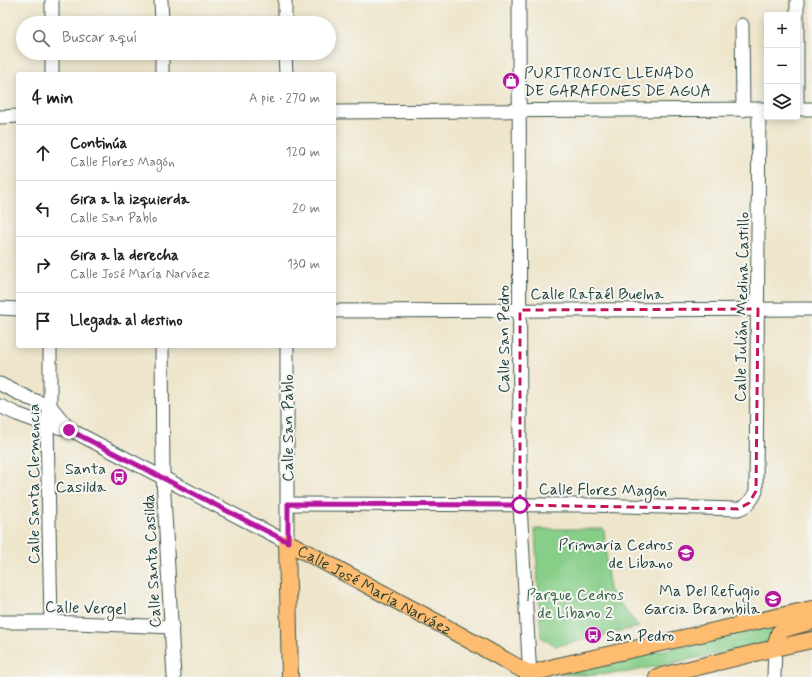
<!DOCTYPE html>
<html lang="es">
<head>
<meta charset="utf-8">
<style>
  body { margin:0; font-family:Mynerve,sans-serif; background:#f6f6f6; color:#202124 }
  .controls { position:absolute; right:12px; top:12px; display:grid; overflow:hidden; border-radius:4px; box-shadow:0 2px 10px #0003 }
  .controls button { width:36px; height:36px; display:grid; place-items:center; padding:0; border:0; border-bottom:1px solid #e0e0e0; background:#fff; color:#202124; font:20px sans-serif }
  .stop { position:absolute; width:12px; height:12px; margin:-9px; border:3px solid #b5179e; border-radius:50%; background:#fff }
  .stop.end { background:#b5179e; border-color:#fff; box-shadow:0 1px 4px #0008 }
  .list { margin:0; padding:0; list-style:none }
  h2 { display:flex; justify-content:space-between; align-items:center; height:52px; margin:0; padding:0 16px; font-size:17px }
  h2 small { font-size:13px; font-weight:400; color:#757577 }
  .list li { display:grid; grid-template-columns:26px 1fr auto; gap:12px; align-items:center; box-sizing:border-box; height:56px; padding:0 16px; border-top:1px solid #e0e0e0 }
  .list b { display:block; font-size:15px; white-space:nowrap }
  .list p { margin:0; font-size:13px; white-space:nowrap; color:#757577 }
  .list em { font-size:13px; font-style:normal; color:#757577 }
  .icon { flex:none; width:22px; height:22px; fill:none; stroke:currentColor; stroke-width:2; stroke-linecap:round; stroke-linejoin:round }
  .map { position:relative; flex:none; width:812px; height:677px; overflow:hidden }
  .search { position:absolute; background:#fff; box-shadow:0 2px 10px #0003; left:16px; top:16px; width:320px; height:44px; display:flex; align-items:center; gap:10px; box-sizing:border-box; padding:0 14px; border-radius:22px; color:#757577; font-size:15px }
  .panel { position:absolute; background:#fff; box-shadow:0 2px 10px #0003; left:16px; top:72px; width:320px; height:276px; border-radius:4px }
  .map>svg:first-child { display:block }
  .green { fill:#87ce89; stroke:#53865e }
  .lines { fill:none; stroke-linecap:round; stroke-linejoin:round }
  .minor-casing { stroke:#3e564b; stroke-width:15 }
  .major-casing { stroke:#3e564b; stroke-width:18 }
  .minor { stroke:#fff; stroke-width:13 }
  .major { stroke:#fdbc6f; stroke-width:16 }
  .route { stroke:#b5179e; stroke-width:5 }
  .marked { fill:none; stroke:#c2185b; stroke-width:3; stroke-dasharray:8 5; stroke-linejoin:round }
  .labels { text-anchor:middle; stroke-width:4; stroke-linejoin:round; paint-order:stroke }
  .poi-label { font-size:16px; fill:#1f3d34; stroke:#f6f6f2; text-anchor:end }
  .street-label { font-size:16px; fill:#1f3d34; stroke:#f6f6f2 }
  .park-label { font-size:16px; fill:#396149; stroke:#f6f6f2 }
</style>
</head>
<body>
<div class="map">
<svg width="812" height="677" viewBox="0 0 812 677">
  <rect width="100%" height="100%" fill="#f6f6f2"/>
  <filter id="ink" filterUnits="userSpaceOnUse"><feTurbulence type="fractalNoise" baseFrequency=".025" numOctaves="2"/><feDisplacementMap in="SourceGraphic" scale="8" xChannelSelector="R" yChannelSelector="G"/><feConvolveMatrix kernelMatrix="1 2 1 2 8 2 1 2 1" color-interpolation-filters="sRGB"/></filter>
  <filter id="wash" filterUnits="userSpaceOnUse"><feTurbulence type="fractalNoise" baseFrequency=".012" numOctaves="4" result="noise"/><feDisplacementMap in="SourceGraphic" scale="16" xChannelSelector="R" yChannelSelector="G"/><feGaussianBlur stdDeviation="0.9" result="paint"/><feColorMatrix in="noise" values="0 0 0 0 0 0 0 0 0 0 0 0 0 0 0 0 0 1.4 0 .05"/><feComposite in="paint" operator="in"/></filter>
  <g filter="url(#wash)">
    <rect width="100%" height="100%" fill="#eee5cb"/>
    <g class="green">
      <polygon points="535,529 604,529 609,590 639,627 556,646 541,637"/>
      <polygon points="788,624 769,642 726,652 628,672 592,675 557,674 770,626"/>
    </g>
  </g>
  <g filter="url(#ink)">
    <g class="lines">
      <defs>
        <g id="minor">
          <polyline points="52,0 52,23"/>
          <polyline points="161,0 162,23"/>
          <polyline points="285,0 285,23"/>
          <polyline points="519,0 520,505 530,677"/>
          <polyline points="797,0 797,109"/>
          <polyline points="742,25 743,110"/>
          <polyline points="52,53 52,74"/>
          <polyline points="162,53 162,74"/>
          <polyline points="285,53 286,74"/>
          <polyline points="797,109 812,109"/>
          <polyline points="334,112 767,109"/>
          <polyline points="0,117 18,116"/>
          <polyline points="0,308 18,309"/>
          <polyline points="334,311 812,309"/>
          <polyline points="50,346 50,406 47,425 51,622"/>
          <polyline points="162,346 163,478 174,677"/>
          <polyline points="0,384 28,398 50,406 69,429"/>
          <polyline points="0,406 17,414 47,425 69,429 287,542 287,346"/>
          <path d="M288,504L587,505L738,509C748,506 752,500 756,491L759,109"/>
          <polyline points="0,622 51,622 172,627"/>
          <polyline points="774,677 775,648"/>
        </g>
        <g id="major">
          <polyline points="775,648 779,633 784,629 812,621"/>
          <path id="s1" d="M290,677L287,542L440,624L530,674L558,666L812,609"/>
          <polyline points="657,677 775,648 812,640"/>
        </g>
      </defs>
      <use href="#minor" class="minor-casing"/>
      <use href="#major" class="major-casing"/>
      <use href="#minor" class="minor"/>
      <use href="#major" class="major"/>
    </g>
  </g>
  <g class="lines" filter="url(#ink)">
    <polyline class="route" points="69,430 288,542 288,504 520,505"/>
  </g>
  <path class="marked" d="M758,309L756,491L749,503L738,509L520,505V310Z"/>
  <defs>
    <symbol id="shop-disc" viewBox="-11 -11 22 22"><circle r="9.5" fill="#b5179e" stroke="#f6f6f2"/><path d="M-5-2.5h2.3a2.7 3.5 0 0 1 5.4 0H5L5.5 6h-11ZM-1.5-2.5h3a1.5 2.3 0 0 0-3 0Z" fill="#fff"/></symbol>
    <symbol id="bus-disc" viewBox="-11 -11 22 22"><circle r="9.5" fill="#b5179e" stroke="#f6f6f2"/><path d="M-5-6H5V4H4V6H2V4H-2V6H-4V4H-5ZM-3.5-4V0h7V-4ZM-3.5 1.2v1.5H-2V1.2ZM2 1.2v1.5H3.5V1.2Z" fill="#fff"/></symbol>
    <symbol id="school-disc" viewBox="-11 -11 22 22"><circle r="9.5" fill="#b5179e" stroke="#f6f6f2"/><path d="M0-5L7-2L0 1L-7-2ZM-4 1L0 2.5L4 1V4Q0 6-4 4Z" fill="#fff"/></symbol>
  </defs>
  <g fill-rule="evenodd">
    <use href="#shop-disc" x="501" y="71" width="20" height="20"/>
    <use href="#bus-disc" x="109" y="467" width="20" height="20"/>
    <use href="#school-disc" x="676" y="543" width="20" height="20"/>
    <use href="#school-disc" x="763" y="589" width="20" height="20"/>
    <use href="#bus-disc" x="583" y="625" width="20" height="20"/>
  </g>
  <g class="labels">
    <g class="poi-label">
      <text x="524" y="78" text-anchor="start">PURITRONIC LLENADO<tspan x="524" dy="18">DE GARAFONES DE AGUA</tspan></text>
      <text x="106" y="474">Santa<tspan x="106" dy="18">Casilda</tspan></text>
      <text x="673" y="550">Primaria Cedros<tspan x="673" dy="18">de Libano</tspan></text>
      <text x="760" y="596">Ma Del Refugio<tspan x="760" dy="18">Garcia Brambila</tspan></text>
      <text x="606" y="641" text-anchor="start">San Pedro</text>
    </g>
    <g class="street-label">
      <text x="597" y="299">Calle Rafaél Buelna</text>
      <text transform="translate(741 307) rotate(-89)" y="6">Calle Julián Medina Castillo</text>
      <text transform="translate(503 339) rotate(-90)" y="6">Calle San Pedro</text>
      <text transform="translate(287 428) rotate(-90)" y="6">Calle San Pablo</text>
      <text transform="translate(33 484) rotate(-90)" y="6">Calle Santa Clemencia</text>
      <text transform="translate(603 489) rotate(1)" y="6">Calle Flores Magón</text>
      <text transform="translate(151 561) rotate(-93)" y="6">Calle Santa Casilda</text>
      <text dy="6" stroke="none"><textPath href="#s1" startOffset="235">Calle José María Narváez</textPath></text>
      <text transform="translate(86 607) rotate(2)" y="6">Calle Vergel</text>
    </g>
    <g class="park-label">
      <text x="575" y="600">Parque Cedros<tspan x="575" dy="18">de Líbano 2</tspan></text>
    </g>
  </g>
</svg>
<div class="controls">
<button>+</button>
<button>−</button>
<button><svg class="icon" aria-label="layers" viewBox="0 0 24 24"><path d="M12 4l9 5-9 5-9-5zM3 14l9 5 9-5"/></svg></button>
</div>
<div class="stop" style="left:520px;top:505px"></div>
<div class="stop end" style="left:69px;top:430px"></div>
<div class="search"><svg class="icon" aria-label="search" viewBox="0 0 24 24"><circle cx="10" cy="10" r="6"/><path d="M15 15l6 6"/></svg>Buscar aquí</div>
<section class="panel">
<h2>4 min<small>A pie · 270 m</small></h2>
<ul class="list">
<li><svg class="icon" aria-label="ahead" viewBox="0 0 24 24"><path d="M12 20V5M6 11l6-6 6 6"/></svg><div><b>Continúa</b><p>Calle Flores Magón</p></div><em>120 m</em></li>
<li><svg class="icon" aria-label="left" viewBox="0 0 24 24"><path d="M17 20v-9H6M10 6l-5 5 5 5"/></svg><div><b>Gira a la izquierda</b><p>Calle San Pablo</p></div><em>20 m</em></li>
<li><svg class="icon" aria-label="right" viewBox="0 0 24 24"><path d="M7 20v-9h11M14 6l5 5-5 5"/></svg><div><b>Gira a la derecha</b><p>Calle José María Narváez</p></div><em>130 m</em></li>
<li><svg class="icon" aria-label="arrive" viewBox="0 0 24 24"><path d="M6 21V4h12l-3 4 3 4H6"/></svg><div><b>Llegada al destino</b></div></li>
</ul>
</section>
</div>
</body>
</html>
